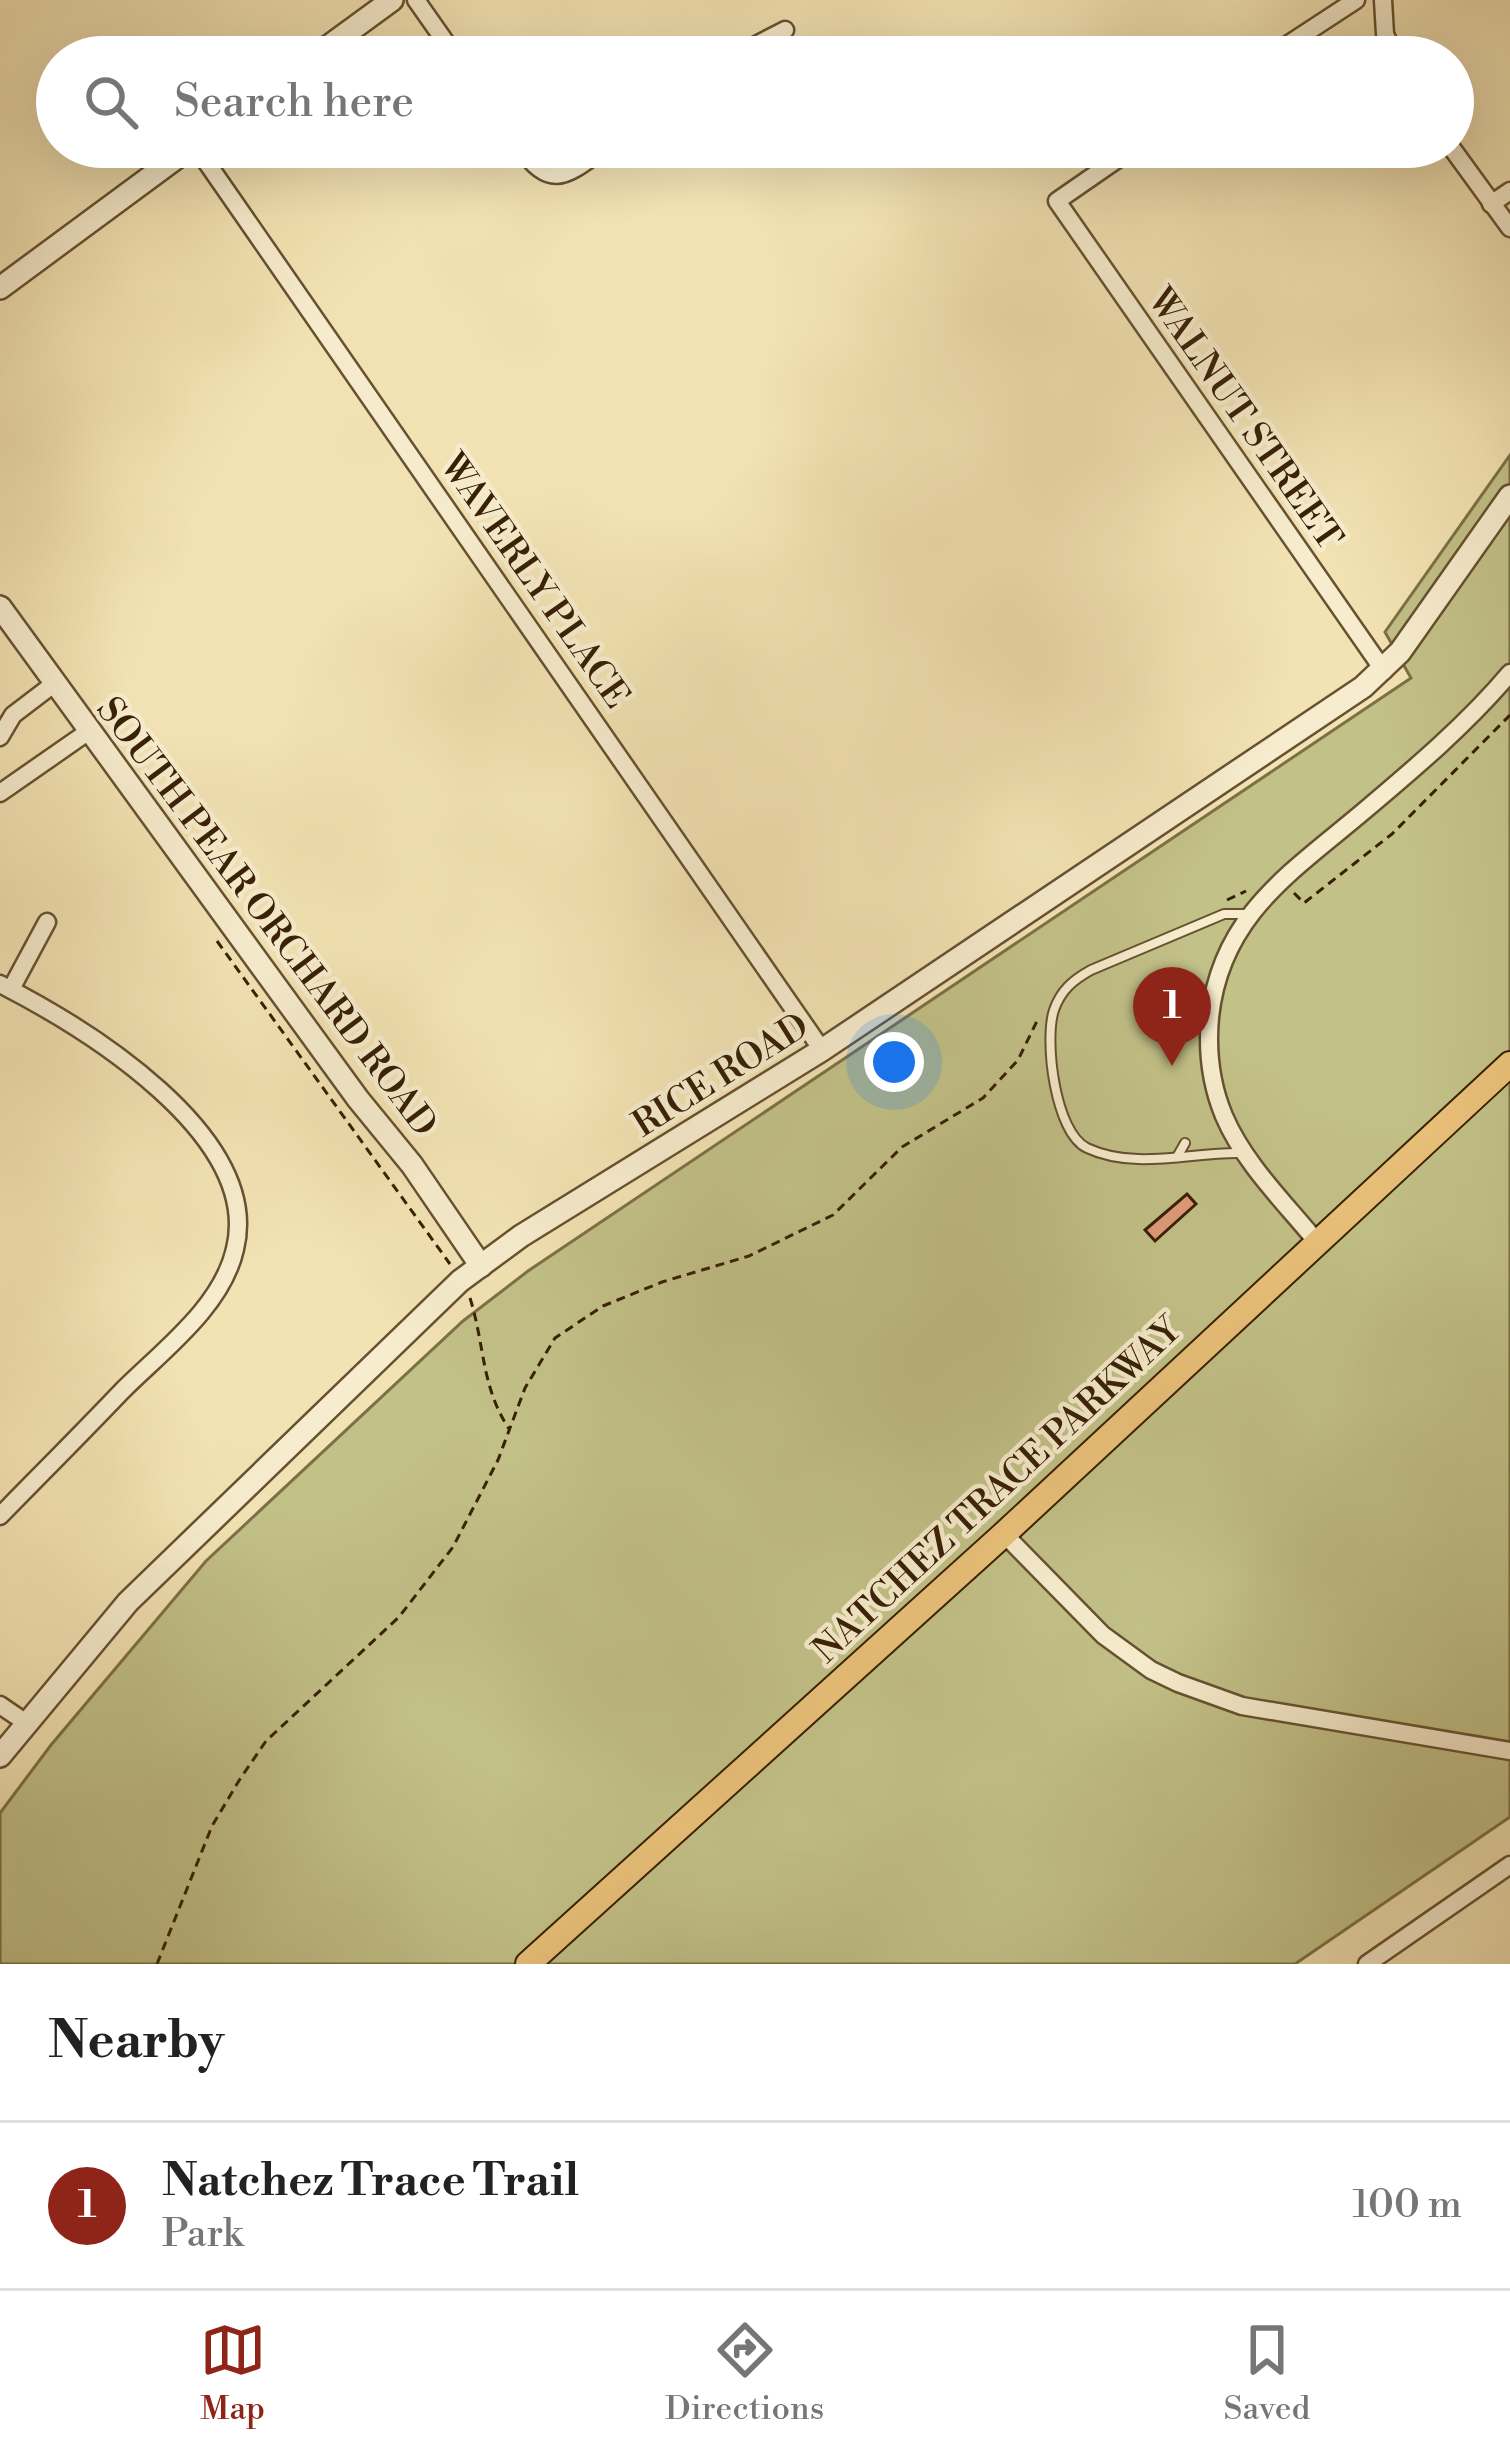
<!DOCTYPE html>
<html lang="en">
<head>
<meta charset="utf-8">
<style>
  body { margin:0; font-family:"Libre Bodoni",serif; background:#f2f2f2; color:#222 }
  .you { position:absolute; left:894px; top:1062px; width:42px; height:42px; margin:-30px; border:9px solid #fff; border-radius:50%; background:#1a73e8; box-shadow:0 0 0 18px #1a73e833 }
  .badge { display:grid; place-items:center; width:78px; height:78px; border-radius:50%; background:#8f2418; color:#fff; font-size:39px; font-weight:700 }
  .pin { position:absolute; translate:-50% -99px; filter:drop-shadow(0 3px 6px #0008) }
  .pin::after { content:''; position:absolute; top:63px; width:42px; height:36px; background:inherit; clip-path:polygon(0 0,100% 0,50% 100%) }
  .list { margin:0; padding:0; list-style:none }
  h2 { display:flex; justify-content:space-between; align-items:center; height:156px; margin:0; padding:0 48px; font-size:51px }
  h2 small { font-size:39px; font-weight:400; color:#767676 }
  .list li { display:grid; grid-template-columns:78px 1fr auto; gap:36px; align-items:center; box-sizing:border-box; height:168px; padding:0 48px; border-top:3px solid #e0e0e0 }
  .list b { display:block; font-size:45px; white-space:nowrap }
  .list p { margin:0; font-size:39px; white-space:nowrap; color:#767676 }
  .list em { font-size:39px; font-style:normal; color:#767676 }
  .icon { flex:none; width:66px; height:66px; fill:none; stroke:currentColor; stroke-width:2; stroke-linecap:round; stroke-linejoin:round }
  .map { position:relative; flex:none; width:1510px; height:1964px; overflow:hidden }
  .search { position:absolute; background:#fff; box-shadow:0 12px 48px #0002; left:36px; right:36px; top:36px; height:132px; display:flex; align-items:center; gap:30px; box-sizing:border-box; padding:0 42px; border-radius:66px; color:#767676; font-size:45px }
  .sheet { height:324px; background:#fff }
  nav { display:flex; justify-content:space-around; align-items:center; box-sizing:border-box; height:168px; border-top:3px solid #e0e0e0; background:#fff; font-size:33px; color:#767676 }
  nav a { display:grid; justify-items:center; gap:6px }
  nav .on { color:#8f2418 }
  .map>svg:first-child { display:block }
  .green { fill:#c2c188; stroke:#7d7046; stroke-width:3 }
  .building { fill:#e09b7a; stroke:#382004; stroke-width:3 }
  .lines { fill:none; stroke-linecap:round; stroke-linejoin:round }
  .service-casing { stroke:#675130; stroke-width:12 }
  .minor-casing { stroke:#675130; stroke-width:21 }
  .tertiary-casing { stroke:#675130; stroke-width:26 }
  .primary-casing { stroke:#382004; stroke-width:28 }
  .path { stroke:#382004; stroke-width:3; stroke-dasharray:9 6; stroke-linecap:butt }
  .service { stroke:#f7edce; stroke-width:8 }
  .minor { stroke:#f7edce; stroke-width:16 }
  .tertiary { stroke:#f7edce; stroke-width:21 }
  .primary { stroke:#eac27a; stroke-width:24 }
  .labels { text-anchor:middle; stroke-width:9; stroke-linejoin:round; paint-order:stroke }
  .street-label { font-size:36px; fill:#382004; stroke:#f7edce }
</style>
</head>
<body>
<div class="map">
<svg width="1510" height="1964" viewBox="0 0 1510 1964">
  <rect width="100%" height="100%" fill="#f3e3b4"/>
  <filter id="stains"><feTurbulence type="fractalNoise" baseFrequency=".00167" numOctaves="4"/><feColorMatrix values="0 0 0 0 .2 0 0 0 0 .09 0 0 0 0 .02 0 0 0 .5 -.17"/></filter>
  <radialGradient id="worn" r=".72"><stop offset=".6" stop-color="#630" stop-opacity="0"/><stop offset="1" stop-color="#630" stop-opacity=".3"/></radialGradient>
  <polygon class="green" points="1510,455 1510,1817 1295,1964 0,1964 0,1813 51,1745 206,1561 463,1321 528,1271 1411,678 1385,632"/>
  <polygon class="building" points="1187,1194 1196,1204 1155,1241 1145,1230"/>
  <g class="lines">
    <defs>
      <g id="service">
        <path d="M1243,1153C1194,1151 1136,1171 1087,1148C1055,1133 1044,1040 1054,1010C1061,990 1073,980 1091,970L1224,914H1247"/>
        <polyline points="1177,1157 1185,1143"/>
      </g>
      <g id="minor">
        <polyline points="416,0 456,57"/>
        <polyline points="1383,0 1385,34 1395,57"/>
        <polyline points="733,57 785,30"/>
        <polyline points="1269,57 1356,0"/>
        <polyline points="196,147 822,1050"/>
        <path d="M520,147C552,193 568,174 606,147"/>
        <polyline points="1135,147 1057,201 1384,671"/>
        <polyline points="1451,147 1510,228"/>
        <polyline points="1491,204 1510,191"/>
        <polyline points="0,737 13,715 55,683"/>
        <polyline points="0,793 89,731"/>
        <path d="M0,984C84,1027 263,1135 235,1249C222,1307 162,1351 122,1391C82,1433 41,1474 0,1516"/>
        <polyline points="11,989 47,922"/>
        <path d="M1316,1241C1284,1202 1244,1163 1224,1116C1211,1085 1207,1050 1210,1017C1221,915 1292,872 1364,811C1415,768 1467,724 1510,673"/>
        <polyline points="1004,1534 1103,1635 1151,1670 1178,1683 1242,1706 1510,1751"/>
        <polyline points="0,1705 25,1722"/>
        <polyline points="1367,1964 1510,1865"/>
      </g>
      <g id="tertiary">
        <polyline points="314,57 392,0"/>
        <polyline points="0,288 191,147"/>
        <polyline points="0,607 358,1099 412,1165 481,1266"/>
        <polyline points="0,1756 128,1602 460,1281 521,1236 822,1050 1363,687 1400,652 1510,496"/>
      </g>
      <polyline id="primary" points="528,1964 1004,1534 1510,1064"/>
    </defs>
    <use href="#service" class="service-casing"/>
    <use href="#minor" class="minor-casing"/>
    <use href="#tertiary" class="tertiary-casing"/>
    <use href="#primary" class="primary-casing"/>
    <g class="path">
      <polyline points="1294,893 1304,903 1392,834 1510,715"/>
      <polyline points="1227,900 1246,891"/>
      <polyline points="217,941 450,1264"/>
      <path d="M470,1298C485,1346 481,1386 509,1429"/>
      <polyline points="157,1964 212,1826 240,1779 266,1741 399,1617 453,1547 498,1460 525,1388 555,1338 603,1306 662,1282 749,1256 833,1215 902,1147 983,1098 1018,1060 1038,1019"/>
    </g>
    <use href="#service" class="service"/>
    <use href="#minor" class="minor"/>
    <use href="#tertiary" class="tertiary"/>
    <use href="#primary" class="primary"/>
  </g>
  <g class="labels">
    <g class="street-label">
      <text transform="translate(1246 418) rotate(55)" y="13">WALNUT STREET</text>
      <text transform="translate(536 580) rotate(55)" y="13">WAVERLY PLACE</text>
      <text transform="translate(268 916) rotate(53)" y="13">SOUTH PEAR ORCHARD ROAD</text>
      <text transform="translate(720 1074) rotate(-32)" y="13">RICE ROAD</text>
      <text transform="translate(996 1489) rotate(-43)" y="13">NATCHEZ TRACE PARKWAY</text>
    </g>
  </g>
  <rect width="100%" height="100%" filter="url(#stains)"/>
  <rect width="100%" height="100%" fill="url(#worn)"/>
</svg>
<div class="you"></div>
<div class="pin badge" style="left:1172px;top:1066px">1</div>
<div class="search"><svg class="icon" aria-label="search" viewBox="0 0 24 24"><circle cx="10" cy="10" r="6"/><path d="M15 15l6 6"/></svg>Search here</div>
</div>
<section class="sheet">
<h2>Nearby<small></small></h2>
<ul class="list">
<li><span class="badge">1</span><div><b>Natchez Trace Trail</b><p>Park</p></div><em>100 m</em></li>
</ul>
</section>
<nav>
<a class="on"><svg class="icon" aria-label="map" viewBox="0 0 24 24"><path d="M3 6l6-2 6 2 6-2v14l-6 2-6-2-6 2zM9 4v14M15 6v14"/></svg>Map</a>
<a><svg class="icon" aria-label="directions" viewBox="0 0 24 24"><path d="M12 3l9 9-9 9-9-9zM9 14v-3h6M13 9l2 2-2 2"/></svg>Directions</a>
<a><svg class="icon" aria-label="saved" viewBox="0 0 24 24"><path d="M7 4h10v16l-5-4-5 4z"/></svg>Saved</a>
</nav>
</body>
</html>
